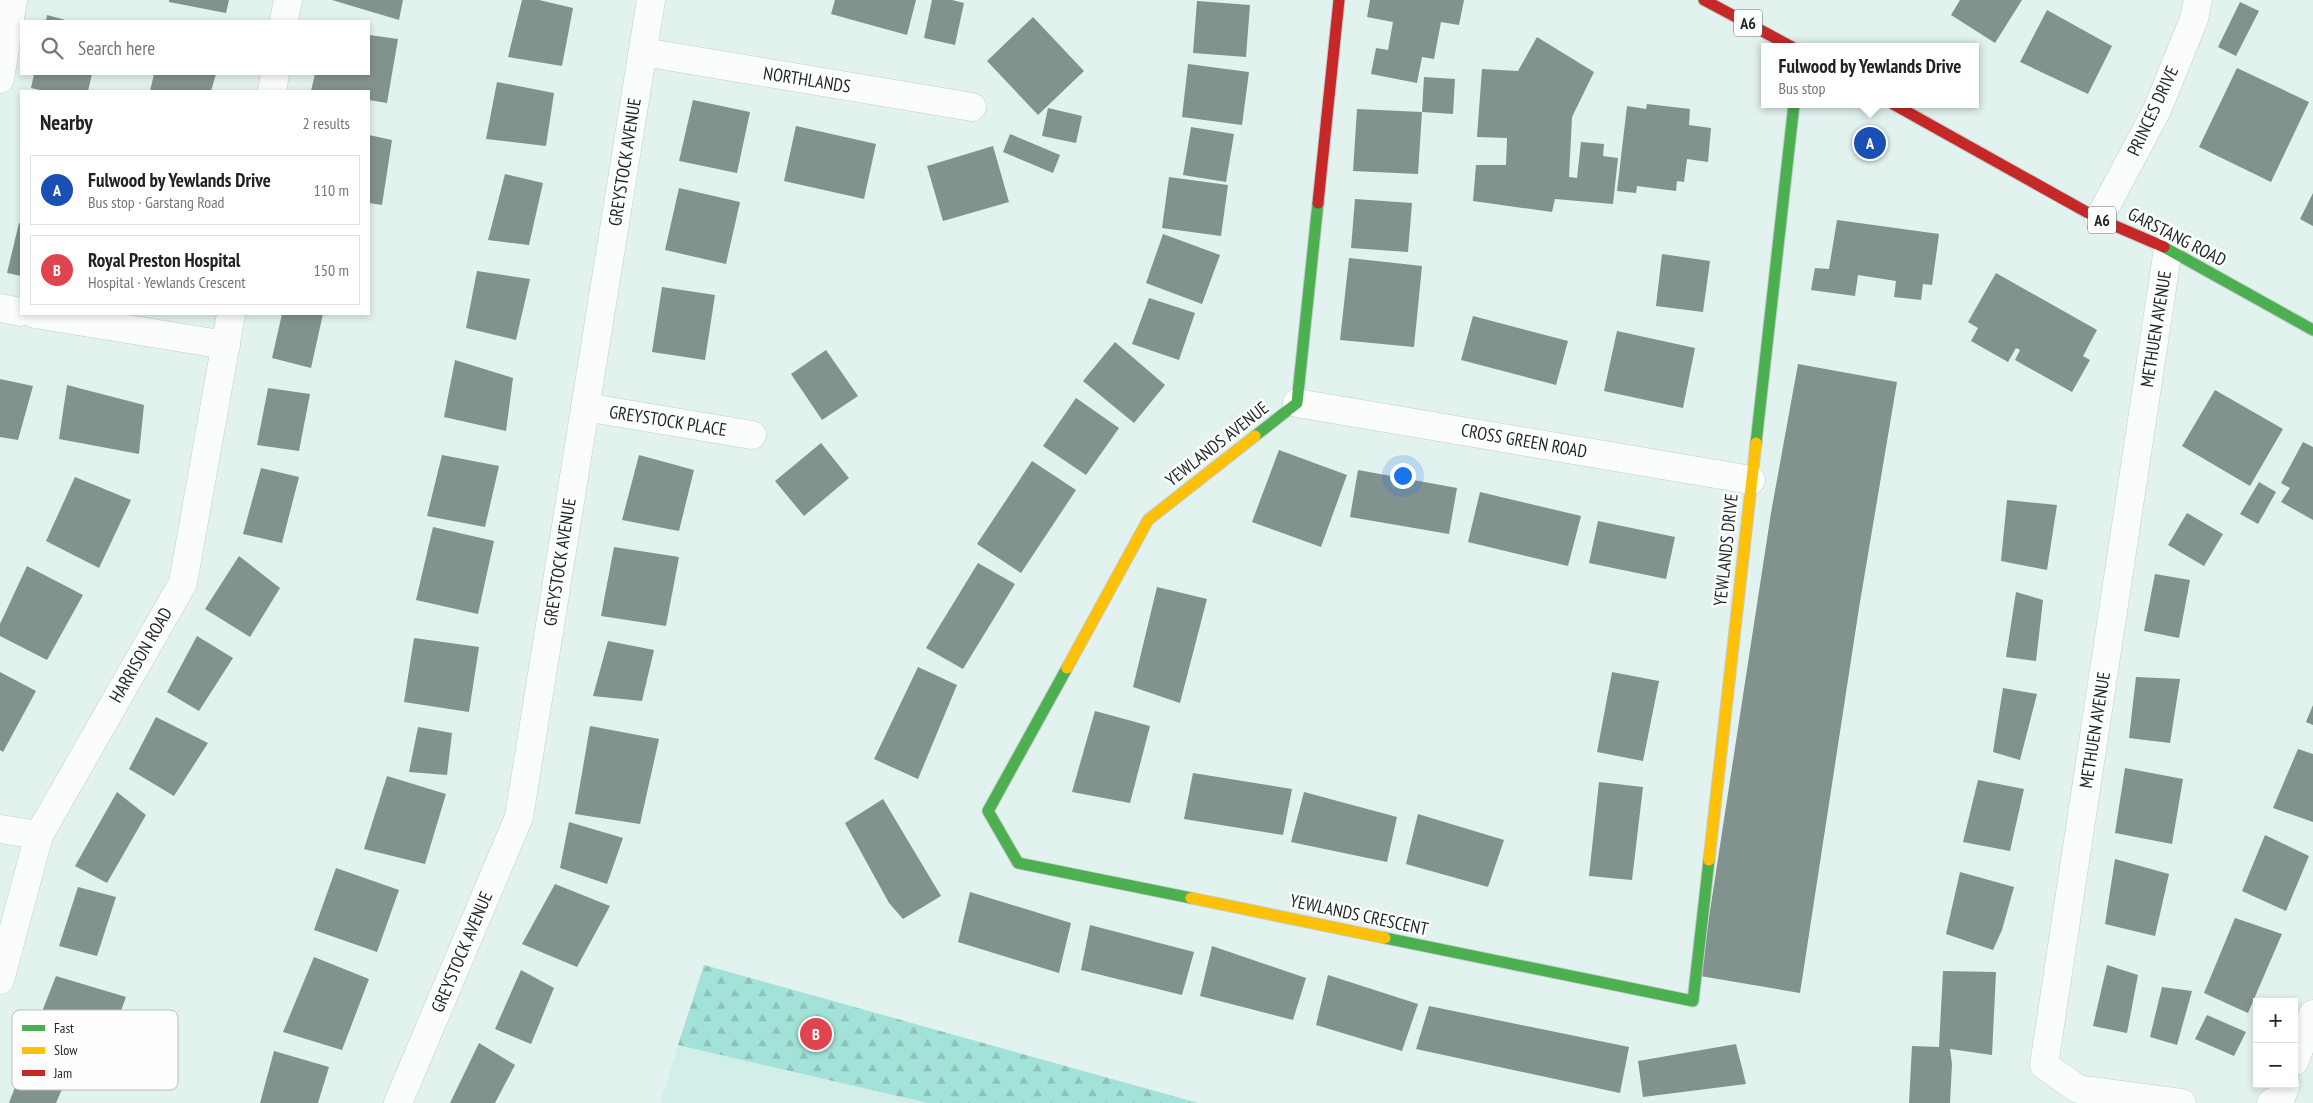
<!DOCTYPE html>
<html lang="en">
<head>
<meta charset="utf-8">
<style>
  body { margin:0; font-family:"PT Sans Narrow",sans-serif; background:#f2f2f2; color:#222 }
  .controls { position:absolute; right:15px; bottom:15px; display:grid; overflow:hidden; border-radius:0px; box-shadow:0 2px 8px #0003 }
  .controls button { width:45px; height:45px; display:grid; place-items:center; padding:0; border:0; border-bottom:1px solid #e0e0e0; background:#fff; color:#222; font:25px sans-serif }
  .you { position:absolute; left:1402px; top:475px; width:18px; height:18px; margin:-12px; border:4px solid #fff; border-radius:50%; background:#1a73e8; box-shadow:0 0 0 8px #1a73e833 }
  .badge { display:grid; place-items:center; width:32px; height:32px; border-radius:50%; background:#db2777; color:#fff; font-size:16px; font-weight:700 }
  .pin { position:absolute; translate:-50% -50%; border:2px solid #fff; box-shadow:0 1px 5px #0006 }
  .popup { position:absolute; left:1761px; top:43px; width:218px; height:65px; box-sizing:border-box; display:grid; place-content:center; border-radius:0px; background:#fff; filter:drop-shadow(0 1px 4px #0005); font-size:16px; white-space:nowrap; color:#767676 }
  .popup b { font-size:19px; color:#222 }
  .popup::after { content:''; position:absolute; left:50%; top:100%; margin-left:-10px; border:10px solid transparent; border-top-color:#fff }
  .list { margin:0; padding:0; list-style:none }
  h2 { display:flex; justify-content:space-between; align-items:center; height:65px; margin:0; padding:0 20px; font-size:21px }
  h2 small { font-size:16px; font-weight:400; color:#767676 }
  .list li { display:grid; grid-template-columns:32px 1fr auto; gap:15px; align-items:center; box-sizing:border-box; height:70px; margin:0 10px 10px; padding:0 10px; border:1px solid #e0e0e0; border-radius:0px }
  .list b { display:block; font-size:19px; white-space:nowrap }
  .list p { margin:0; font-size:16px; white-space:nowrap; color:#767676 }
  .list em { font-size:16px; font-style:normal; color:#767676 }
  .icon { flex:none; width:28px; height:28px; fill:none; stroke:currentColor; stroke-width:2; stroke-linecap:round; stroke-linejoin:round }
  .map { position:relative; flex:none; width:2313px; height:1103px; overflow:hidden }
  .search { position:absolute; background:#fff; box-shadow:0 2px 8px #0003; left:20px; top:20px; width:350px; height:55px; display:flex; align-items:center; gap:12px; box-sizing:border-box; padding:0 18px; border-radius:0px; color:#767676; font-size:19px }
  .panel { position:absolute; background:#fff; box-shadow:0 2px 8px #0003; left:20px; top:90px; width:350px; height:225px; border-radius:0px }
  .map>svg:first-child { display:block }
  .built { fill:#d1eee9 }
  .forest { fill:url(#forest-firs) }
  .building { fill:#81928f }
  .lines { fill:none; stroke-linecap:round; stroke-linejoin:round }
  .street-casing { stroke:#c1cecc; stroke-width:29 }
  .fast-casing { stroke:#c1cecc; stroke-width:13 }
  .slow-casing { stroke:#c1cecc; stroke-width:13 }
  .jam-casing { stroke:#c1cecc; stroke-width:13 }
  .street { stroke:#fbfdfd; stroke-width:28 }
  .fast { stroke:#4caf50; stroke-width:11 }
  .slow { stroke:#ffc107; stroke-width:11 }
  .jam { stroke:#c62828; stroke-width:11 }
  .labels { text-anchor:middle; stroke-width:5; stroke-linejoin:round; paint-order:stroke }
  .shield { fill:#fefefe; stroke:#616968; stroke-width:1 }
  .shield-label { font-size:16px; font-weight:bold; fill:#1e2927 }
  .street-label { font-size:18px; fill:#1e2927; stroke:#fefefe }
  .key { fill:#fefefe; stroke:#bbbebe; stroke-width:1 }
  .key-label { font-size:14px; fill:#1e2927 }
</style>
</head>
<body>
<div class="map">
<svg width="2313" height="1103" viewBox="0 0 2313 1103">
  <defs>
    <pattern id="forest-firs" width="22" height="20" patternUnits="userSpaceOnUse" patternTransform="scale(1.25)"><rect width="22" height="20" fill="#a3e2d8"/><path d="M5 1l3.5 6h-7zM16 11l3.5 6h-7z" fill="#8cc2b9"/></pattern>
  </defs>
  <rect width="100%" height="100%" fill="#e2f2ef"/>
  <polygon class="built" points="704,965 1198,1103 660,1103"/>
  <polygon class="forest" points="704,965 1198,1103 928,1103 678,1045"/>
  <g class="building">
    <polygon points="169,0 229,0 226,13 169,2"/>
    <polygon points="332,0 403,0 399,20"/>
    <polygon points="522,0 539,0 573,8 562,66 508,57"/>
    <polygon points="835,0 916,0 907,35 831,14"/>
    <polygon points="932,0 952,0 964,3 955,45 924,38"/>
    <polygon points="1370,0 1464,0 1459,25 1441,22 1434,59 1422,57 1417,83 1371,74 1376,48 1388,50 1393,22 1367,17"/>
    <polygon points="1960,0 2022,0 1995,43 1951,15"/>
    <polygon points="1197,1 1250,5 1246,57 1193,53"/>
    <polygon points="2240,2 2259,11 2236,56 2218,47"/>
    <polygon points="2047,10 2112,46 2088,94 2020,62"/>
    <polygon points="47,15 69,21 46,21"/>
    <polygon points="1033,17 1084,71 1038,115 987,61"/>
    <polygon points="369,35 398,39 387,103 369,100 369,91 311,91 315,74 369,74"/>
    <polygon points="1537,37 1594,72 1572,117 1569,177 1577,178 1581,142 1604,144 1603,156 1618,158 1613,204 1555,199 1552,212 1473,201 1476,165 1506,165 1507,138 1477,137 1482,69 1518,71"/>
    <polygon points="1188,64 1249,72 1242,125 1182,117"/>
    <polygon points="2237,68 2309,102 2271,182 2199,147"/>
    <polygon points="34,74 92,74 88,91 44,91 31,88"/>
    <polygon points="154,74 216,74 211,91 150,91"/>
    <polygon points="1424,77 1455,79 1453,114 1422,112 1418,174 1353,171 1357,109 1422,112"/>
    <polygon points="497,82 554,93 546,146 486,139"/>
    <polygon points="693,100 750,112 737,173 679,161"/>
    <polygon points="1647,104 1690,109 1689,125 1711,128 1708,162 1687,159 1684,182 1677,181 1676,191 1637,186 1636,193 1617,191 1627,106 1646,109"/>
    <polygon points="1048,108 1082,116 1076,143 1042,136"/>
    <polygon points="796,126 876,144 864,199 784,181"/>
    <polygon points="1191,127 1234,134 1226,182 1183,175"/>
    <polygon points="1010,134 1060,155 1053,173 1003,152"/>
    <polygon points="369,135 392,140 382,205 369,203"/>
    <polygon points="993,146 1009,202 943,221 927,166"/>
    <polygon points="505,174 543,183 529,245 488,240"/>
    <polygon points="1169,177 1228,185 1221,236 1162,228"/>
    <polygon points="679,188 740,202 726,264 665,250"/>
    <polygon points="2313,193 2313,226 2300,219"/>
    <polygon points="1355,199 1412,203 1408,252 1351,248"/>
    <polygon points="1837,220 1939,234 1932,285 1923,284 1921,300 1894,297 1896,281 1858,275 1855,296 1811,290 1815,268 1829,269"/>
    <polygon points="19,223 21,224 21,276 7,273"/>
    <polygon points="1163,234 1220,255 1202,304 1146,283"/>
    <polygon points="1662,254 1710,261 1703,312 1656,306"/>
    <polygon points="1349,258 1422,266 1414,347 1340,340"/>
    <polygon points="477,271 530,279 516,340 466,328"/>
    <polygon points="1996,273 2097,330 2083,356 2090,360 2072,392 2015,360 2020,350 2016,348 2008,362 1971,341 1978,328 1968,322"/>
    <polygon points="662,287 715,295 705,360 652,352"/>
    <polygon points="1149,298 1195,313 1179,360 1132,344"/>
    <polygon points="282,314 323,314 311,368 272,358"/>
    <polygon points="1473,316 1568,341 1556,385 1461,360"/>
    <polygon points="1617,331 1695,348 1683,408 1604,391"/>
    <polygon points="1115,342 1165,385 1134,423 1083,381"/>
    <polygon points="826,350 858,396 822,420 791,374"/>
    <polygon points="455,360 513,378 506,431 444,417"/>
    <polygon points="1798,364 1897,382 1859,608 1800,993 1700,976 1771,513"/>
    <polygon points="0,379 33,386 18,440 0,437"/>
    <polygon points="67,385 144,405 139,454 59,439"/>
    <polygon points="268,388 310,394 299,451 257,445"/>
    <polygon points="2215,390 2283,429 2250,486 2182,446"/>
    <polygon points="1076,398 1119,428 1086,475 1043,446"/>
    <polygon points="2303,442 2313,447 2313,520 2281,502 2290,488 2281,483"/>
    <polygon points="821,443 849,478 804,516 775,481"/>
    <polygon points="1279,450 1347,475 1321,547 1252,522"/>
    <polygon points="442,455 499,466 485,527 427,516"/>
    <polygon points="639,455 694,470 679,531 622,520"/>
    <polygon points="1032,461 1076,490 1021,573 977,544"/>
    <polygon points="261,468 299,477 282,543 243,534"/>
    <polygon points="1358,470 1457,488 1449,534 1350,517"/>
    <polygon points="75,477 131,500 99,568 46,541"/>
    <polygon points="2259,482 2276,492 2258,524 2240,514"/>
    <polygon points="1480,492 1581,516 1568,566 1468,542"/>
    <polygon points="2007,500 2057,505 2047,570 2001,561"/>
    <polygon points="2187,513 2223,534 2204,566 2168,545"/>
    <polygon points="1598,521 1675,537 1666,579 1589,563"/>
    <polygon points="433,527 494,541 478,614 416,600"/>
    <polygon points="614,547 679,557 666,626 601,616"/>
    <polygon points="239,556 280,588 250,637 205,609"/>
    <polygon points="978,563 1015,584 963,669 926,648"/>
    <polygon points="27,566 83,595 47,660 0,636 0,624"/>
    <polygon points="2155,574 2190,580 2179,638 2144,631"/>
    <polygon points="1157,587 1207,599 1180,703 1133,687"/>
    <polygon points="2016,592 2043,600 2036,661 2006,657"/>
    <polygon points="197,636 233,658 199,711 167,692"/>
    <polygon points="414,638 479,647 469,712 404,702"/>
    <polygon points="608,641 654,650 642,701 593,696"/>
    <polygon points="918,667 957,685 918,779 874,759"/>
    <polygon points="0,672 36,691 3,752 0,750"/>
    <polygon points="1612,672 1659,681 1643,761 1597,752"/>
    <polygon points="2136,677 2180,679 2170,743 2129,738"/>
    <polygon points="2003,688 2037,694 2020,760 1993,752"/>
    <polygon points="2313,705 2313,725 2306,722"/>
    <polygon points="1095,711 1150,726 1130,803 1072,792"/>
    <polygon points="156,717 208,743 174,796 129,769"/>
    <polygon points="590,726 659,739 640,824 575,814"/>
    <polygon points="418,727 452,733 447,775 409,772"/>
    <polygon points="2298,749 2313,754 2313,822 2273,808"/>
    <polygon points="2125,768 2183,779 2172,844 2115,833"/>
    <polygon points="1193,773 1292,789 1283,835 1184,819"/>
    <polygon points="387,776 446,794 425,864 364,849"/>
    <polygon points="1978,780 2024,789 2010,851 1963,842"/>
    <polygon points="1599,782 1643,787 1632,880 1589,876"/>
    <polygon points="117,792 146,815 107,883 75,866"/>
    <polygon points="1304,792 1397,817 1387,862 1291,842"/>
    <polygon points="883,799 941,896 903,919 889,903 845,823"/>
    <polygon points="1418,814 1504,840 1488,887 1406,864"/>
    <polygon points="569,822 623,838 607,884 560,868"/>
    <polygon points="2265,835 2309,856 2286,911 2242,891"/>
    <polygon points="2115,859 2169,874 2155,936 2105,924"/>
    <polygon points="336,868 399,890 377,952 314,930"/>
    <polygon points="1960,872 2014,887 2002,930 1993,950 1946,934"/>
    <polygon points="555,884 610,906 577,967 522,944"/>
    <polygon points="78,887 116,897 97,956 59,946"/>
    <polygon points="970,892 1071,923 1059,973 958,942"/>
    <polygon points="2235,918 2282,934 2248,1013 2204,993"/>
    <polygon points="1090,925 1194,952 1182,995 1081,970"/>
    <polygon points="1212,946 1306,978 1293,1020 1200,996"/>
    <polygon points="314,957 369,979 342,1050 283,1032"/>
    <polygon points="2107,965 2138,975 2127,1033 2093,1026"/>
    <polygon points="521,970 554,988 531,1044 495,1029"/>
    <polygon points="1943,971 1996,972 1992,1055 1950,1049 1952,1064 1950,1103 1909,1103 1912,1046 1939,1047"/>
    <polygon points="1328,975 1418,1004 1402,1051 1316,1025"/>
    <polygon points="56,976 126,997 109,1044 36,1027"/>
    <polygon points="2162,987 2192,991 2177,1045 2150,1037"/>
    <polygon points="1429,1006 1629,1047 1620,1093 1416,1049"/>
    <polygon points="2207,1015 2246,1032 2234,1056 2195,1039"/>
    <polygon points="479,1043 515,1065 495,1103 450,1103"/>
    <polygon points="1736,1044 1746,1084 1643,1097 1638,1061"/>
    <polygon points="274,1051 329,1067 318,1103 260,1103"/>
    <polygon points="20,1074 63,1087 56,1103 9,1103"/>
  </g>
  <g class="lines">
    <defs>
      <g id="street">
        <polyline points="284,21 288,0"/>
        <polyline points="643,52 972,107"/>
        <polyline points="0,79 13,0"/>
        <polyline points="272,91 275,74"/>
        <polyline points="2099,219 2157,110 2194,19 2198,0"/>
        <polyline points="2168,249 2044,1065 2078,1089 2182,1103"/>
        <polyline points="0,308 21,312"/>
        <polyline points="35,314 226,345"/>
        <polyline points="1297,403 1751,480"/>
        <polyline points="585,407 752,435"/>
        <polyline points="0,829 39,835"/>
        <polyline points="0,980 39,835 183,583 231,314"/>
        <polyline points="2294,1062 2313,1014"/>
        <polyline points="398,1103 519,817 651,0"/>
        <polyline points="2271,1103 2281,1098 2286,1084"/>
      </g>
      <g id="fast">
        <polyline points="2164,247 2313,330"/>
        <polyline points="1255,436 1297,403 1318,203"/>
        <polyline points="1756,443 1794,104"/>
        <polyline points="1067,668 988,811 1018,863 1191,898"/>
        <polyline points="1385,938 1693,1001 1709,860"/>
      </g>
      <g id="slow">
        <polyline points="1067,668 1148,520 1255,436"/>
        <polyline points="1709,860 1756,443"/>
        <polyline points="1191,898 1385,938"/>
      </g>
      <g id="jam">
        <polyline points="1704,0 1792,47"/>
        <polyline points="1893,104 2099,219 2164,247"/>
        <polyline points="1318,203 1339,0"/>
      </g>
    </defs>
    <use href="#street" class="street-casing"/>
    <use href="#fast" class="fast-casing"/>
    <use href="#slow" class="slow-casing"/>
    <use href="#jam" class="jam-casing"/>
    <use href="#street" class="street"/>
    <use href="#fast" class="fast"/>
    <use href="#slow" class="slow"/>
    <use href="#jam" class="jam"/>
  </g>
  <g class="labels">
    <g class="shield">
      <rect x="1734" y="9.5" width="28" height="27" rx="4"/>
      <rect x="2088" y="206.5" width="28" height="27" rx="4"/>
    </g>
    <g class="shield-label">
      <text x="1748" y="29">A6</text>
      <text x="2102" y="226">A6</text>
    </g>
    <g class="street-label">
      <text transform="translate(807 80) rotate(9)" y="6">NORTHLANDS</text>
      <text transform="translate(2153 111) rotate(-65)" y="6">PRINCES DRIVE</text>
      <text transform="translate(625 162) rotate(-81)" y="6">GREYSTOCK AVENUE</text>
      <text transform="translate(2177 237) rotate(27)" y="6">GARSTANG ROAD</text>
      <text transform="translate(2156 329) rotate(-81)" y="6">METHUEN AVENUE</text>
      <text transform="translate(668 421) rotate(9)" y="6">GREYSTOCK PLACE</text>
      <text transform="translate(1524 441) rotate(10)" y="6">CROSS GREEN ROAD</text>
      <text transform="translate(1217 444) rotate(-38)" y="6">YEWLANDS AVENUE</text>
      <text transform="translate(1726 550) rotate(-84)" y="6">YEWLANDS DRIVE</text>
      <text transform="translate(560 562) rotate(-81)" y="6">GREYSTOCK AVENUE</text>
      <text transform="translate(141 655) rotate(-60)" y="6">HARRISON ROAD</text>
      <text transform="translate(2095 730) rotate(-81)" y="6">METHUEN AVENUE</text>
      <text transform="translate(1359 915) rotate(12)" y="6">YEWLANDS CRESCENT</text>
      <text transform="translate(462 952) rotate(-67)" y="6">GREYSTOCK AVENUE</text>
    </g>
  </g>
  <rect x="12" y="1010" width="166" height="80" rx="8" class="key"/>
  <rect x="22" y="1025" width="23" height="6" fill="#4caf50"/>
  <rect x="22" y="1047" width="23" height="7" fill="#ffc107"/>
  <rect x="22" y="1070" width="23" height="6" fill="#c62828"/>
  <g class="key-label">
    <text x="54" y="1033">Fast</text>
    <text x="54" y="1055">Slow</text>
    <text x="54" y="1078">Jam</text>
  </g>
</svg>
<div class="controls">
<button>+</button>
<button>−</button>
</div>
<div class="you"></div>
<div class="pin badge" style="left:1870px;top:143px;background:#1a4fb4">A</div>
<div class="popup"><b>Fulwood by Yewlands Drive</b>Bus stop</div>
<div class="pin badge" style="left:816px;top:1034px;background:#e0444e">B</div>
<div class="search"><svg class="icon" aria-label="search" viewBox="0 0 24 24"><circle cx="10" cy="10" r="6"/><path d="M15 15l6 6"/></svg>Search here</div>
<section class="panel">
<h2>Nearby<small>2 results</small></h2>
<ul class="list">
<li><span class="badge" style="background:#1a4fb4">A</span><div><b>Fulwood by Yewlands Drive</b><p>Bus stop · Garstang Road</p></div><em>110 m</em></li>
<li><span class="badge" style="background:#e0444e">B</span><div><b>Royal Preston Hospital</b><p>Hospital · Yewlands Crescent</p></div><em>150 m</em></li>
</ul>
</section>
</div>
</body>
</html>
